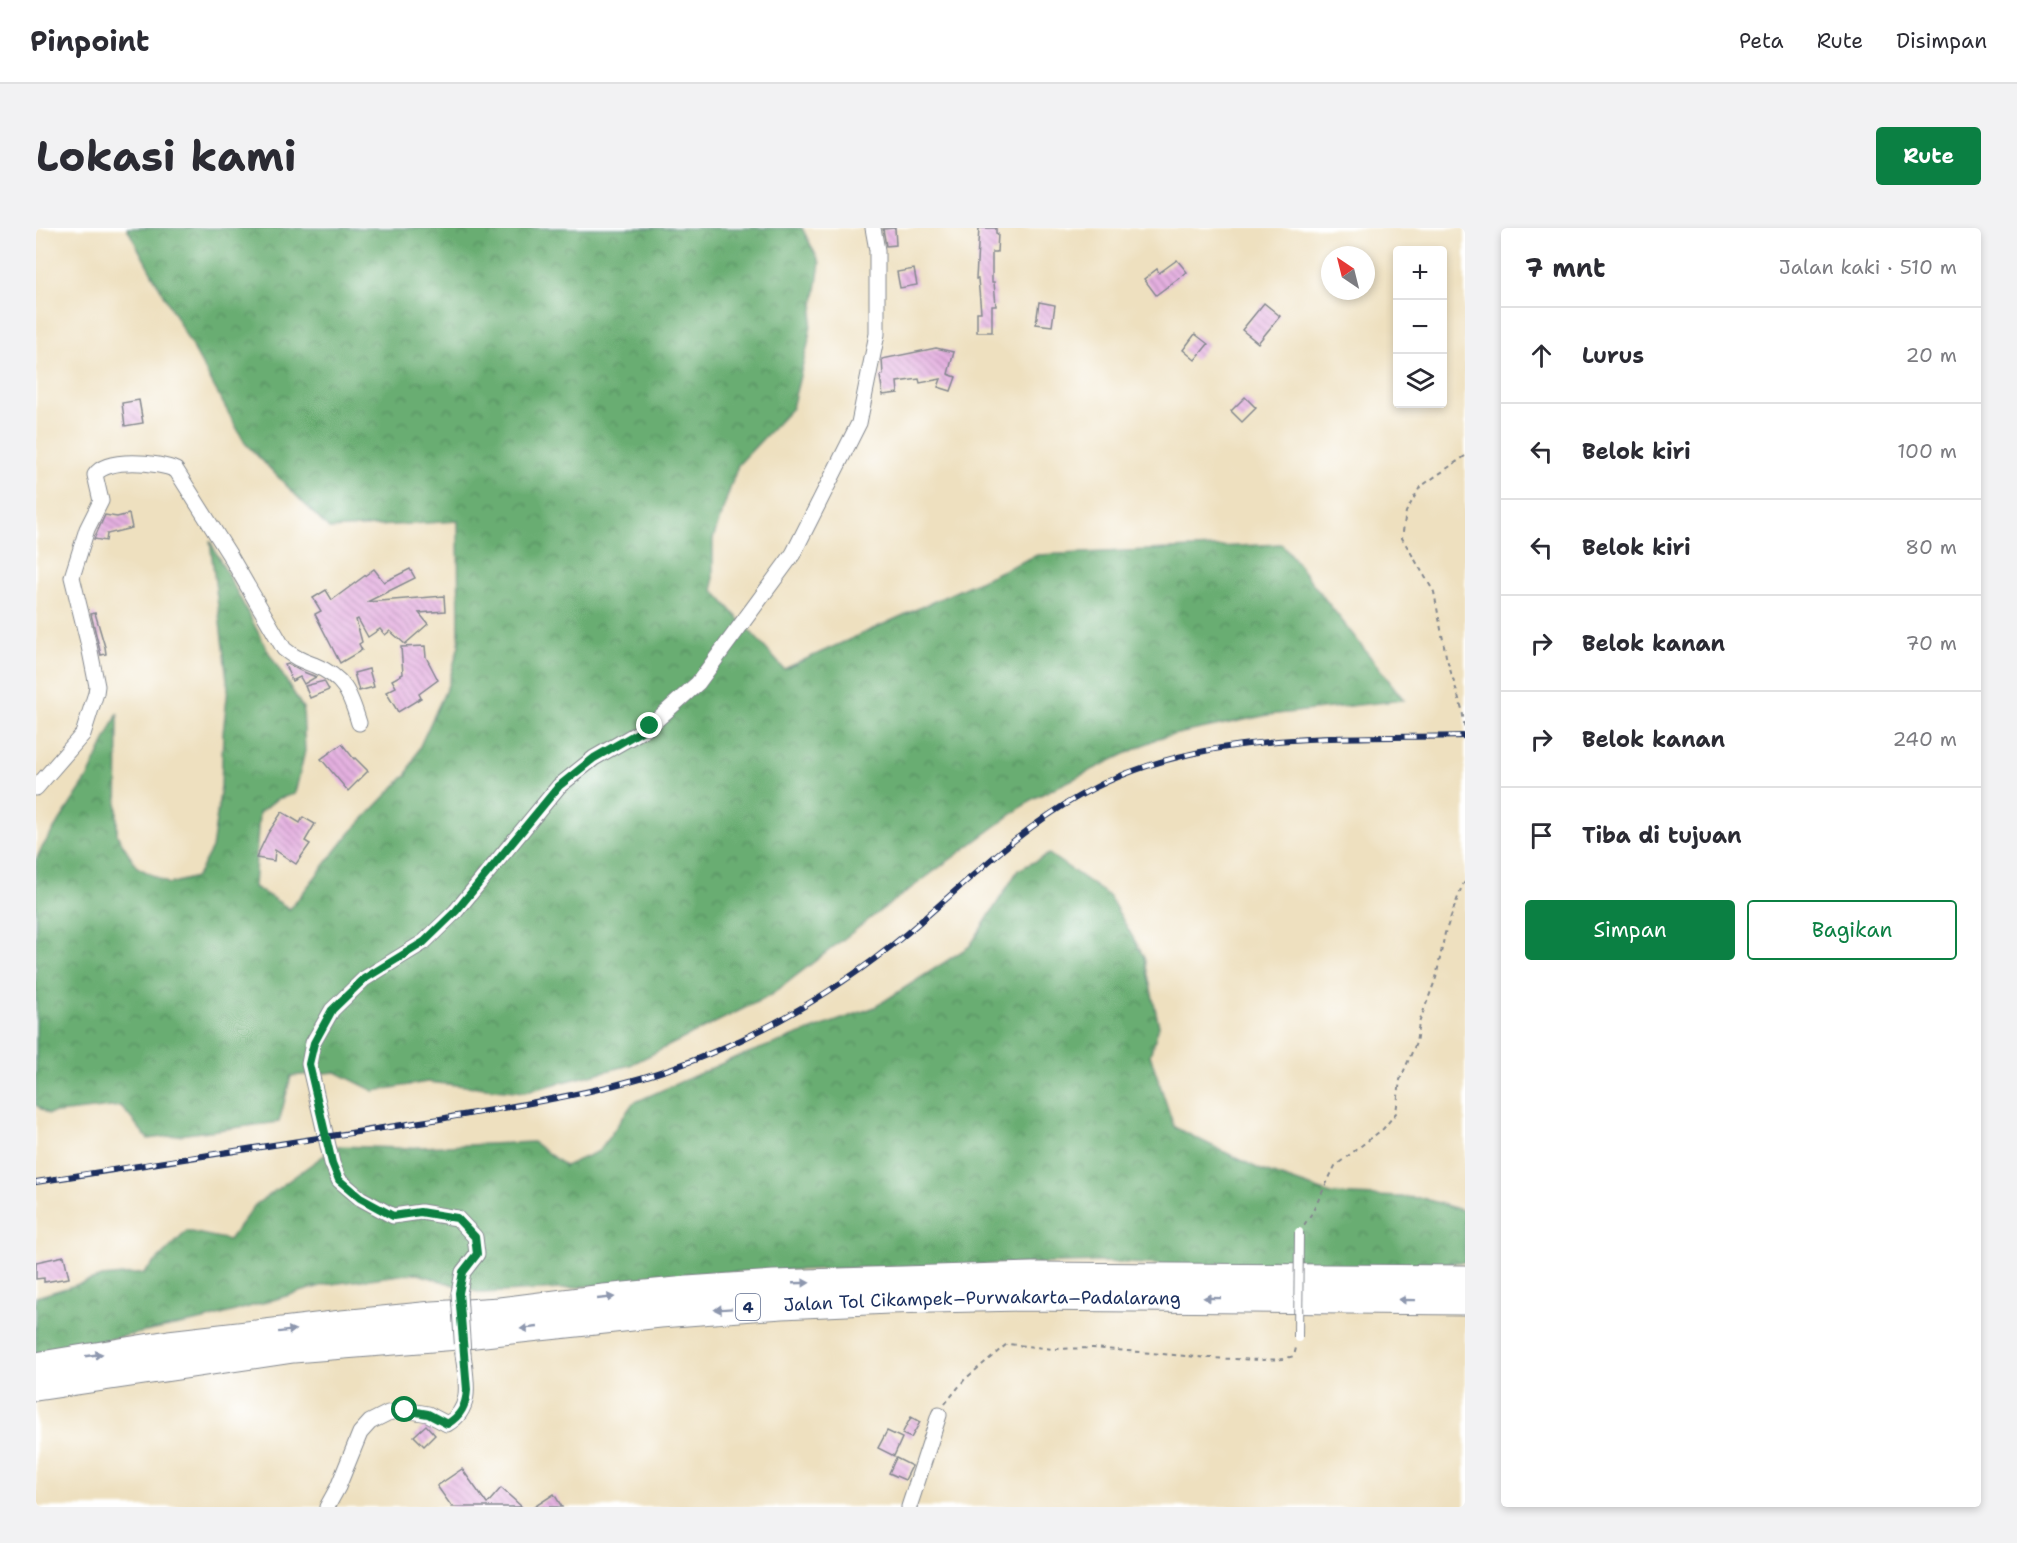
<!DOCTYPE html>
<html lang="id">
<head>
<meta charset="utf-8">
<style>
  body { margin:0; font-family:"Shantell Sans",sans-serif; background:#f2f2f3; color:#2b2b33 }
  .controls { position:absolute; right:18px; top:18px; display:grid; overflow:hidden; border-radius:6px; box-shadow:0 3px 9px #0003 }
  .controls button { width:54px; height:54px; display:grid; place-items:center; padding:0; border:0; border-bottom:2px solid #e1e1e2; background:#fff; color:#2b2b33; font:30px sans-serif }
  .compass { position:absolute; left:1285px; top:18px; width:54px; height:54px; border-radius:50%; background:#fff; box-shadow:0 3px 9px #0003; rotate:325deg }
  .stop { position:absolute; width:18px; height:18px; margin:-14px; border:4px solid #0b8043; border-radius:50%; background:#fff }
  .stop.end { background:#0b8043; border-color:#fff; box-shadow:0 2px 6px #0008 }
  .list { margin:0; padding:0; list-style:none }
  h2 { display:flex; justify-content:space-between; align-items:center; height:78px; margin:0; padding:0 24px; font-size:26px }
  h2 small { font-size:20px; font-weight:400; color:#7c7c81 }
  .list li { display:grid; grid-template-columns:39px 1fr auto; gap:18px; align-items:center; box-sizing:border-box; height:96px; padding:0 24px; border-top:2px solid #e1e1e2 }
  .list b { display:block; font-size:22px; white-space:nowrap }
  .list em { font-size:20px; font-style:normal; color:#7c7c81 }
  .actions { display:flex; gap:12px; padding:18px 24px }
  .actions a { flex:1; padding:14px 0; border:2px solid #0b8043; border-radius:6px; text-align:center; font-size:21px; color:#0b8043 }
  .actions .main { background:#0b8043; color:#fff }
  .icon { flex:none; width:33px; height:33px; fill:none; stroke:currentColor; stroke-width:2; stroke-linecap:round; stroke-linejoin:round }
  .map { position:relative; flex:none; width:1429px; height:1279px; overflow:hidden; border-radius:6px }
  header { display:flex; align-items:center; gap:36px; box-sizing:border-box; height:84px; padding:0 30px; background:#fff; border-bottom:2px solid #e1e1e2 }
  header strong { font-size:28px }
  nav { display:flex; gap:33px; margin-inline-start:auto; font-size:21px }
  .intro { display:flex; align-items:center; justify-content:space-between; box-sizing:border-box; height:144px; padding:0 36px }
  h1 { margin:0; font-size:42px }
  .button { padding:15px 27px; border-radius:6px; background:#0b8043; color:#fff; font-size:21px; font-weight:700 }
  main { display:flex; gap:36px; padding:0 36px }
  aside { flex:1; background:#fff; border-radius:6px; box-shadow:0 3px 9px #0003 }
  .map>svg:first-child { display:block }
  .forest { fill:url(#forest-crowns); stroke:#426e68; stroke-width:1.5 }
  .building { fill:url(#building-back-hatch) }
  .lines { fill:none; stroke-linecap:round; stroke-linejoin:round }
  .street-casing { stroke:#84888e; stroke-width:17 }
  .highway-casing { stroke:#84888e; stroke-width:29 }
  .path { stroke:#84888e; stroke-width:2; stroke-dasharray:4.5 4.5; stroke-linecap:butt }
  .street { stroke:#fff; stroke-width:15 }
  .highway { stroke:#fff; stroke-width:27 }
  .rail-casing { stroke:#1b2f5e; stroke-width:6 }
  .rail { stroke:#fff; stroke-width:4; stroke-dasharray:11; stroke-linecap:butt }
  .lane-bridge-casing { stroke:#84888e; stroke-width:10; stroke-linecap:butt }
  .street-bridge-casing { stroke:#84888e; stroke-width:17; stroke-linecap:butt }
  .lane-bridge { stroke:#fff; stroke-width:8 }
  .street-bridge { stroke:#fff; stroke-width:15 }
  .oneway { fill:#8d97ae }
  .route { stroke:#0b8043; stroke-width:8 }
  .labels { text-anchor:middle; stroke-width:6; stroke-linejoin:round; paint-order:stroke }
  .shield { fill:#fff; stroke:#5f6d8e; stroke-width:1.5 }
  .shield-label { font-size:16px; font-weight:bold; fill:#1b2f5e }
  .street-label { font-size:18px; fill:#1b2f5e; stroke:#fff }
</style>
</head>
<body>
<header>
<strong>Pinpoint</strong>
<nav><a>Peta</a><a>Rute</a><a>Disimpan</a></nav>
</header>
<div class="intro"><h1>Lokasi kami</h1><a class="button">Rute</a></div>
<main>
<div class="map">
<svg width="1429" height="1279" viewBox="0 0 1429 1279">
  <defs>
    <pattern id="forest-crowns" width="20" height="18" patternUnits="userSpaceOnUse" patternTransform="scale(1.5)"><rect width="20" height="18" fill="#69ad72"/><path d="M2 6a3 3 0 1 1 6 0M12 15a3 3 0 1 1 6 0" fill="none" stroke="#568d61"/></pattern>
    <pattern id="building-back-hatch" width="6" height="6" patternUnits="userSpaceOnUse" patternTransform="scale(1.5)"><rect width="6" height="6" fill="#e5b0e0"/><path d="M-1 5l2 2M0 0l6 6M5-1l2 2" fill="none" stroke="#b990b9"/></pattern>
  </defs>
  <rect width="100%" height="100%" fill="#fff"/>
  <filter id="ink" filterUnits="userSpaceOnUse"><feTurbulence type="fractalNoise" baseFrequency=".0167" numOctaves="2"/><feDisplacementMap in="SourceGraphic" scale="12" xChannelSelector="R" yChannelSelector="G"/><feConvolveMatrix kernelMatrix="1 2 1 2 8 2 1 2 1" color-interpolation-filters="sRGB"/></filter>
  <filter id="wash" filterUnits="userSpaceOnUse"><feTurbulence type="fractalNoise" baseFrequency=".008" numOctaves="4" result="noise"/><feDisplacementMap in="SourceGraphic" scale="24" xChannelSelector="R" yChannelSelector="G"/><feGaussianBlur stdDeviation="1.35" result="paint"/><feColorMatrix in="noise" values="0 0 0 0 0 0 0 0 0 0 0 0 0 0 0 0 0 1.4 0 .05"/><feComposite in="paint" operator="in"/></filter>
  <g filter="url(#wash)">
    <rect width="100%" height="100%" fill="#eee0bf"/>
    <g class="forest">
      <polygon points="91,0 766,0 784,35 772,116 756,180 702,237 677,311 677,362 748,441 1001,327 1246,316 1368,472 1232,487 1122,510 998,570 840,686 735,767 594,837 488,864 391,854 338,863 300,844 255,848 243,894 112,911 85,878 12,886 0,877 0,632 5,621 51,551 82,485 81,607 101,639 133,656 160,649 176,620 185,558 187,505 192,460 174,313 233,425 267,480 269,523 259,566 241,571 223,585 218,659 254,681 314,605 371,546 412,457 423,417 422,293 293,301 209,215"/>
      <polygon points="1013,626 1073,668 1108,729 1123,798 1114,827 1138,899 1225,942 1295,966 1386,970 1429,983 1429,1034 1238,1042 1069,1034 850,1039 671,1045 527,1061 445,1065 379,1045 288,1057 168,1092 0,1126 0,1069 66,1049 108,1045 151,1003 193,1012 219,977 301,918 365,920 497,914 529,938 563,923 597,875 696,831 839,779 934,718 982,642"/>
    </g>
    <g id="blocks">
      <g class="building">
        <polygon points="859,0 860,17 850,18 847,1"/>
        <polygon points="943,0 960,0 960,5 962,6 961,24 956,24 956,54 958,54 960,78 956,78 956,104 941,104 941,84 945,84 942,51 940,51"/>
        <polygon points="1141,32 1151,44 1120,67 1108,51 1121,41 1123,45"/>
        <polygon points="878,41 881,57 864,60 861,44"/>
        <polygon points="1003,74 1019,77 1016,98 1000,96"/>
        <polygon points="1228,75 1244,88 1222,115 1206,102"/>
        <polygon points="1159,106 1172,116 1159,132 1147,122"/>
        <polygon points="900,120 918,124 912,146 920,149 915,163 902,159 905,151 884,155 883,151 861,154 862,165 847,167 844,148 847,147 846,131"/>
        <polygon points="1209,169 1220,180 1206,194 1195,183"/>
        <polygon points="103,172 107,195 89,198 86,175"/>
        <polygon points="93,286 96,300 71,306 70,313 58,311 69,287 81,289"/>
        <polygon points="338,341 348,354 374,341 379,350 331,374 408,368 409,383 383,385 392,396 369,416 354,403 349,407 344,401 332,409 322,391 320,392 326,414 323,416 326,422 304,435 279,386 285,383 277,370 290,362 296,372"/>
        <polygon points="59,385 69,419 70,426 65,427 55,386"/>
        <polygon points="389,418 390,429 402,452 383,466 385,470 362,484 350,464 360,459 356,452 367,446 365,419"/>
        <polygon points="252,436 265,443 280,449 268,456 264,449 256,453 249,437"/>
        <polygon points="333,441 338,459 323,463 318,445"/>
        <polygon points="288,453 293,462 274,470 269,458"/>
        <polygon points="306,516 318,531 319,530 332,543 312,563 285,531"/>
        <polygon points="246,584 264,595 267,589 279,596 269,613 274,616 260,636 239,622 238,633 220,630 232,605"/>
        <polygon points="28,1028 33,1050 8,1054 8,1050 0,1051 0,1034"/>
        <polygon points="875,1189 884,1194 875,1210 866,1206"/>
        <polygon points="390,1197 399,1207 388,1218 378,1208"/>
        <polygon points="851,1203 866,1210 858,1228 842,1220"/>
        <polygon points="860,1230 876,1238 869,1252 853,1245"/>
        <polygon points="426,1241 451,1276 465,1260 486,1279 416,1279 401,1258"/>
        <polygon points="518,1266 526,1279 498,1279"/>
      </g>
    </g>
  </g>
  <g filter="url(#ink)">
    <use href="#blocks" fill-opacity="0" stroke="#84888e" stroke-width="1.5"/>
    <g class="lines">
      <defs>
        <g id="street">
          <path d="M0,560L47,506L60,465L61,458L53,418L36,349L51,301L65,273L59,247C70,229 123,234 140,242L193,326L248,421C259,430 265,432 278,437C308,449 314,465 323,495"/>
          <polyline points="423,1065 427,1044 441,1026 439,1009 421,990 385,984 357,988 324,970 303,952 296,935 273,836 277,815 296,782 328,751 388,714 420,683 523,558 558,530 614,498 662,455 757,326 823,195 841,106 841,22 837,0"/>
          <path d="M291,1279L302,1259L324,1205L334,1194L352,1185L369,1182L392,1186L411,1196C438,1181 430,1151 427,1126"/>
          <polyline points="873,1279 903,1187"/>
        </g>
        <g id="highway">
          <polyline points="0,1138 133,1116 306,1096 397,1087 464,1083 568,1070 652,1062 738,1056 996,1048 1429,1051"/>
          <path id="s1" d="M0,1159L257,1121L421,1108L624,1086L746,1077L853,1072L985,1069L1429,1073"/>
        </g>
      </defs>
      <use href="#street" class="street-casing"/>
      <use href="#highway" class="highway-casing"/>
      <g class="path">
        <polyline points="1429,228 1384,259 1370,284 1366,310 1398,364 1410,428 1426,481 1429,502"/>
        <polyline points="1268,997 1276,985 1299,938 1347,901 1360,885 1364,852 1380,815 1383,795 1400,750 1409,705 1426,658 1429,654"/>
        <polyline points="909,1176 929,1151 971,1116 1016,1121 1057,1120 1173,1130 1226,1132 1247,1131 1258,1128 1260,1120"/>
      </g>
      <use href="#street" class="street"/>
      <use href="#highway" class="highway"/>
      <defs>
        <path id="rail" d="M0,954C134,932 269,913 404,891C494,875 588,862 673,826C743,797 811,755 870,706C927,658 980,603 1045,567C1162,501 1300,511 1429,508"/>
      </defs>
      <use href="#rail" class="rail-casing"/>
      <use href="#rail" class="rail"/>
      <defs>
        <polyline id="lane-bridge" points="1262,1110 1263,1004"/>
        <polyline id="street-bridge" points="423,1065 427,1126"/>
      </defs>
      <use href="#lane-bridge" class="lane-bridge-casing"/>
      <use href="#street-bridge" class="street-bridge-casing"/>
      <use href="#lane-bridge" class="lane-bridge"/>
      <use href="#street-bridge" class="street-bridge"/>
    </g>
    <defs><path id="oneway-solid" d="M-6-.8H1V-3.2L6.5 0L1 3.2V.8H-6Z" transform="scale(1.5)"/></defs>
    <g class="oneway">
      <use href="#oneway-solid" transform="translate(765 1055) rotate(-2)"/>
      <use href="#oneway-solid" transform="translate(570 1070) rotate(-6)"/>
      <use href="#oneway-solid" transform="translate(1176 1070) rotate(-179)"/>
      <use href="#oneway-solid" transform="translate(1371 1072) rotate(-179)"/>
      <use href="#oneway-solid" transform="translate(687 1081) rotate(176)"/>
      <use href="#oneway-solid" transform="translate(493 1100) rotate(174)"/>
      <use href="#oneway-solid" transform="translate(251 1103) rotate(-7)"/>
      <use href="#oneway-solid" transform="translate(58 1127) rotate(-8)"/>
    </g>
  </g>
  <g class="lines" filter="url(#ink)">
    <path class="route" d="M369,1182L392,1186L411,1196C425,1188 430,1177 431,1162L423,1065L427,1044L441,1026L439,1009L421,990L384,984L357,988L324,970L303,952L296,935L273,836L278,815L296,782L328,751L388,714L420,683L523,558L558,530L614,498"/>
  </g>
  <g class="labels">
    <rect class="shield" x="700" y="1066" width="24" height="26" rx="4.5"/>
    <g class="shield-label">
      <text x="712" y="1085">4</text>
    </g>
    <g class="street-label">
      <text dy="6" stroke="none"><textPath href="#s1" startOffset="951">Jalan Tol Cikampek–Purwakarta–Padalarang</textPath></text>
    </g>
  </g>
</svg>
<div class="controls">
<button>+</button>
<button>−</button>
<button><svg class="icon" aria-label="layers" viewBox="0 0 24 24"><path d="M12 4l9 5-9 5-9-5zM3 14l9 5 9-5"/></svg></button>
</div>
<svg class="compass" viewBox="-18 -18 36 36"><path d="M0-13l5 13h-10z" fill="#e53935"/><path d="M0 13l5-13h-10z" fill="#7c7c81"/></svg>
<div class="stop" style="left:369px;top:1182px"></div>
<div class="stop end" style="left:614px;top:498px"></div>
</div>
<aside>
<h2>7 mnt<small>Jalan kaki · 510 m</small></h2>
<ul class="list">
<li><svg class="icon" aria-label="ahead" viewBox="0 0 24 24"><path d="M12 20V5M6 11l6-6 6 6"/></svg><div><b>Lurus</b></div><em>20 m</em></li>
<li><svg class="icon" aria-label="left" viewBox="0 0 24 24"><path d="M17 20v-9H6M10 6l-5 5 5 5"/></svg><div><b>Belok kiri</b></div><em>100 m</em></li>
<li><svg class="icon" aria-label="left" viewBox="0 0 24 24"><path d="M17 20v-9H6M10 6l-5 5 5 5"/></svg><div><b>Belok kiri</b></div><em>80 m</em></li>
<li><svg class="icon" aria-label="right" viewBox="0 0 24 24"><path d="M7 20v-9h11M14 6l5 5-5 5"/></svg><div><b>Belok kanan</b></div><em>70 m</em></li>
<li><svg class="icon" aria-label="right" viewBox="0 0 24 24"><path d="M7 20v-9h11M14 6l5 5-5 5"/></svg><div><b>Belok kanan</b></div><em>240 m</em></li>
<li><svg class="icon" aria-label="arrive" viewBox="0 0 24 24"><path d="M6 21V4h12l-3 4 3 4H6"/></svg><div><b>Tiba di tujuan</b></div></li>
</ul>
<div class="actions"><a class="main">Simpan</a><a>Bagikan</a></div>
</aside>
</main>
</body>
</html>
